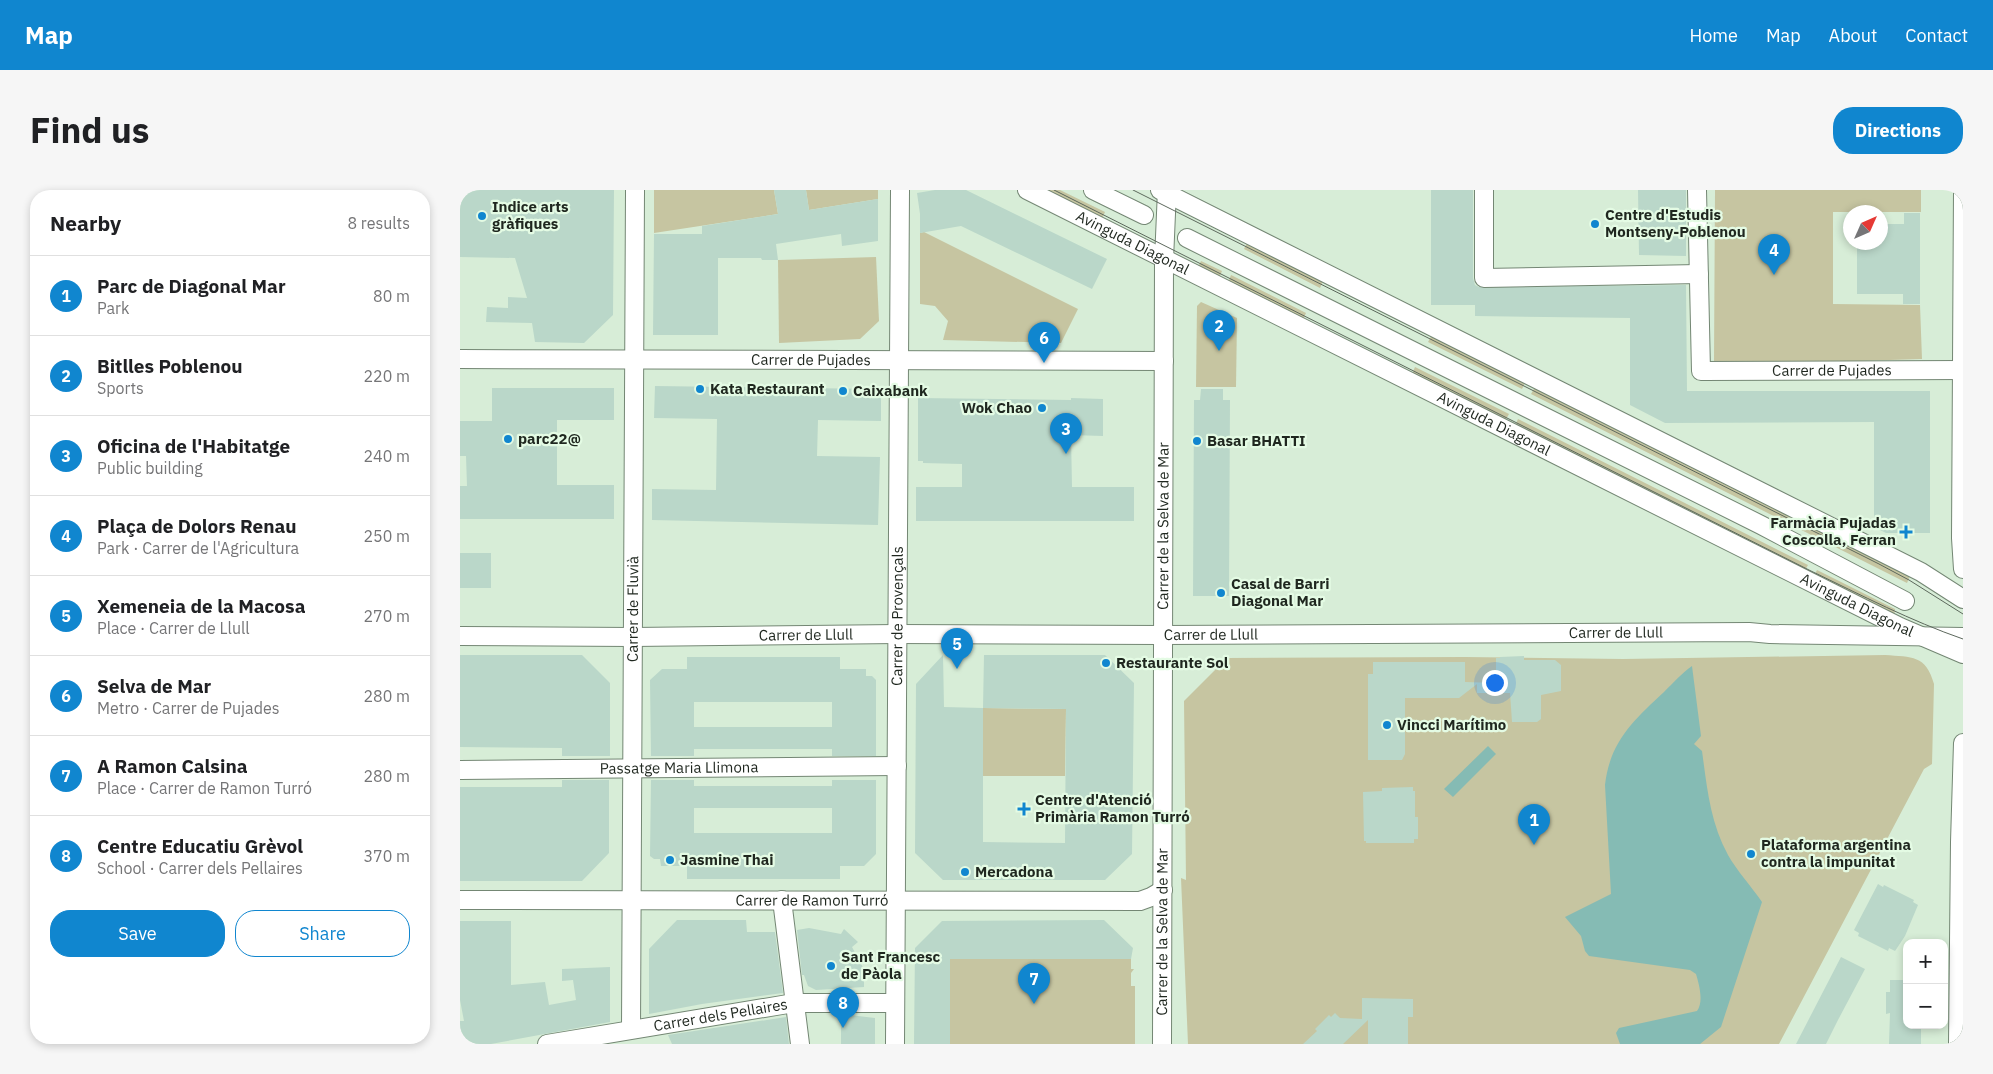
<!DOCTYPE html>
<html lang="en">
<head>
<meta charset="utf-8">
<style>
  body { margin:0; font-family:"IBM Plex Sans",sans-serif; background:#f6f6f6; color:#202124 }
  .controls { position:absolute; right:15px; bottom:15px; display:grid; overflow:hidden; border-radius:10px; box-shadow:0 2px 8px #0003 }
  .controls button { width:45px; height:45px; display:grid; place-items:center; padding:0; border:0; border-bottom:1px solid #e0e0e0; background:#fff; color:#202124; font:25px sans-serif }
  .compass { position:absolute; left:1383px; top:15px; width:45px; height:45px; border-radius:50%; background:#fff; box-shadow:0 2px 8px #0003; rotate:45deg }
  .you { position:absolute; left:1034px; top:492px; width:18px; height:18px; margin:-12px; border:4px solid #fff; border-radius:50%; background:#1a73e8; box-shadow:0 0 0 8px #1a73e833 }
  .badge { display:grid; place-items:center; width:32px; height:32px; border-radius:50%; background:#1086cf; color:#fff; font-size:16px; font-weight:700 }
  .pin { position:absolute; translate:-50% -41px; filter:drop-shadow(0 1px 2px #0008) }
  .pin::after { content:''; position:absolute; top:26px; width:18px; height:15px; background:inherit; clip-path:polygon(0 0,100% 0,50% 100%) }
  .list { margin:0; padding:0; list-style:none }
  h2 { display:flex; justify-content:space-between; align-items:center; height:65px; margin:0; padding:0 20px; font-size:21px }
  h2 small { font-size:16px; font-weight:400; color:#757577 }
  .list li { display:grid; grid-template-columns:32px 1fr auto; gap:15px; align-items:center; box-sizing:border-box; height:80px; padding:0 20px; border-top:1px solid #e0e0e0 }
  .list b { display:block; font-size:19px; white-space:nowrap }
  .list p { margin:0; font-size:16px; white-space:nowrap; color:#757577 }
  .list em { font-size:16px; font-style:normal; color:#757577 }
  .actions { display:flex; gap:10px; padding:15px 20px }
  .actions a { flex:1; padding:11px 0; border:1px solid #1086cf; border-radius:20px; text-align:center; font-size:18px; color:#1086cf }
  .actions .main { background:#1086cf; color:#fff }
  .map { position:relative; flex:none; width:1503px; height:854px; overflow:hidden; border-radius:20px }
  header { display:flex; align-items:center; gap:30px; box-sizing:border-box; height:70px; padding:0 25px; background:#1086cf; color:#fff }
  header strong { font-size:24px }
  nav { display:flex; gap:28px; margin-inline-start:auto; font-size:18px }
  .intro { display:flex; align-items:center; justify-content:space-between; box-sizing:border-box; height:120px; padding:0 30px }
  h1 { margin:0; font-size:35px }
  .button { padding:12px 22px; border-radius:20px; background:#1086cf; color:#fff; font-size:18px; font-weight:700 }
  main { display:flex; gap:30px; padding:0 30px }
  aside { flex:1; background:#fff; border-radius:20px; box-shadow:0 2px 8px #0003 }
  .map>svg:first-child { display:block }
  .green { fill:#c6c5a1 }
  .water { fill:#85bbb4 }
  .building { fill:#bad7c9; fill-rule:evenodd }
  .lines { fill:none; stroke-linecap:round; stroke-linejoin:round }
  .minor-casing { stroke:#748774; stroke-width:20 }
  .minor { stroke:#fff; stroke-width:18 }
  .tram { stroke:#5c685c; stroke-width:1 }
  .poi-dot { fill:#1086cf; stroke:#e4fbe4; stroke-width:2 }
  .labels { text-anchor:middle; stroke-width:4.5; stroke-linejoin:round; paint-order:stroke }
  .poi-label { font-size:15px; font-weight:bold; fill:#1f271f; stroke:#e4fbe4; text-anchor:start }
  .street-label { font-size:15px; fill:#1f271f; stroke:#e4fbe4 }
</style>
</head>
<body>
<header>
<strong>Map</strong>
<nav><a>Home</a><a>Map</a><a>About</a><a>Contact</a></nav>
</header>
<div class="intro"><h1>Find us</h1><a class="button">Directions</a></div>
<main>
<aside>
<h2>Nearby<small>8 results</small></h2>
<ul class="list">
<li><span class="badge">1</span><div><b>Parc de Diagonal Mar</b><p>Park</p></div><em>80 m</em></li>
<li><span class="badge">2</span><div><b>Bitlles Poblenou</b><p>Sports</p></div><em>220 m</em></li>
<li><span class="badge">3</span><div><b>Oficina de l'Habitatge</b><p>Public building</p></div><em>240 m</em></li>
<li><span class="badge">4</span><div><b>Plaça de Dolors Renau</b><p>Park · Carrer de l'Agricultura</p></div><em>250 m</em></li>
<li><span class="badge">5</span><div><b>Xemeneia de la Macosa</b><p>Place · Carrer de Llull</p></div><em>270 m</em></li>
<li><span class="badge">6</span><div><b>Selva de Mar</b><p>Metro · Carrer de Pujades</p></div><em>280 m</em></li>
<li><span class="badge">7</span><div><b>A Ramon Calsina</b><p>Place · Carrer de Ramon Turró</p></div><em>280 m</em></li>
<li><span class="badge">8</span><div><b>Centre Educatiu Grèvol</b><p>School · Carrer dels Pellaires</p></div><em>370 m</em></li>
</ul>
<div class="actions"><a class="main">Save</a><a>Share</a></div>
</aside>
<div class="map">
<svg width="1503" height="854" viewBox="0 0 1503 854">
  <rect width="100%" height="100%" fill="#d7edd7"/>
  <g class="green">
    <polygon points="194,0 314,0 318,24 194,43"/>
    <polygon points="346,0 418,0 418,9 349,20"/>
    <polygon points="584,0 600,0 645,22 642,29"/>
    <polygon points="1255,0 1461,0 1461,22 1373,22 1373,114 1460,115 1462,169 1366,172 1254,171"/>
    <polygon points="464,42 618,119 601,153 483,150 488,131 475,116 460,114 460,43"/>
    <polygon points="787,53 863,91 860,98 784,59"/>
    <polygon points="416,67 419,131 400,149 319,153 318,70"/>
    <polygon points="741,71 762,81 759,88 738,77"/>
    <polygon points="771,85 846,123 843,130 768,93"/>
    <polygon points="741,112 777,128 776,197 736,197 737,116"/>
    <polygon points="972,145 1065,193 1062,199 968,152"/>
    <polygon points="955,177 1049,224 1045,231 952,184"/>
    <polygon points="1075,197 1450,386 1447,393 1071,204"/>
    <polygon points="1058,229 1348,375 1344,382 1055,236"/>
    <polygon points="1357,380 1435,419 1434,427 1354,386"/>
    <path d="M1425,465C1452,467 1466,465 1474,494L1472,574L1464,579L1319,854H728L721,688L726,690L724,511L767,468L1005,467L1163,469Z"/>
    <polygon points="523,518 606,519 605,586 523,586"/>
    <polygon points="490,769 671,769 671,779 674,779 671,783 671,796 675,796 675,854 490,854"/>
  </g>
  <g class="water">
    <path d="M1232,476L1241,546L1234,554L1242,561C1247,597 1250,632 1268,665C1277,681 1291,696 1302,712L1261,837L1240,854H1160L1156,843L1159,838L1237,821C1244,812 1239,794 1236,784L1230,780L1129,766L1125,761L1121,746L1105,727L1151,704L1145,595C1150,551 1174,530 1204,502C1213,493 1222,483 1232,476Z"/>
    <polygon points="1028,556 1036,564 993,607 984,599"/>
  </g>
  <g class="building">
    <polygon points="0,0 154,0 153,125 124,153 75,152 72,133 26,132 27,117 48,118 48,107 67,108 55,68 0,67"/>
    <polygon points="314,0 346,0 349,20 418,9 418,51 382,56 381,44 316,54 318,70 302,70 301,68 258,68 258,145 193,145 194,44 242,44 242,36 318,24"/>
    <polygon points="475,0 506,0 647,69 632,99 501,36 460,43 460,24 457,3"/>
    <polygon points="971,0 1013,0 1013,88 1015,95 1019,97 1226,95 1227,201 1470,201 1470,343 1426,343 1414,337 1414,232 1205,233 1170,215 1170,128 1015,126 1015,115 971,115"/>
    <polygon points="1178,0 1226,0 1226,66 1179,65"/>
    <polygon points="1444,23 1460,23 1460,114 1443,114 1443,104 1397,104 1397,52 1420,52 1420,34 1444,34"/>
    <polygon points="195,196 421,199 421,231 358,230 357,266 420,267 418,335 192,330 192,299 256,300 257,229 194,228"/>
    <polygon points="32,198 154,198 154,230 97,230 97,295 154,295 154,329 0,329 0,296 7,296 6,266 0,266 0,231 32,231"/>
    <polygon points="741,199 763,199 763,210 770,210 769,406 733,406 734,210 740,210"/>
    <polygon points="458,208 611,210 611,208 643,209 643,246 611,245 612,297 674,297 674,331 456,331 456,297 502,297 502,274 463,273 463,271 458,271"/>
    <rect x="0" y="363" width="31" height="35"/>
    <polygon points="0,465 122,465 150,493 150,566 102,566 102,558 0,557"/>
    <path d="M483,465L484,517L523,518L524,465H645L674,493L672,664L645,690H483L455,663L456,494ZM523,518L606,519L605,653L523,652Z"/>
    <polygon points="1064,466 1064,470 1095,470 1101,475 1101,501 1081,505 1081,529 1077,532 1052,532 1050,503 1017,503 1017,494 999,508 945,508 945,564 942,570 908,570 908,484 913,484 913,472 1005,472 1005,492 1036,493 1036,468 1040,468 1040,467"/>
    <path d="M227,467H380V479H406V486H412L416,490V566H372V559H234V566H191L190,490L202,479H227ZM234,512H372V537H234Z"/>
    <polygon points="102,590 149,590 149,663 122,691 0,691 0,597 102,597"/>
    <path d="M191,590H234V596H372V590H416V664L404,676H380V689H227V676H201L200,669H194L190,666ZM234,618H372V643H234Z"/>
    <polygon points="953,597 953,601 955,601 955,627 958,627 958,649 954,649 954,653 906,653 906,651 904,651 903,602 922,601 922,598"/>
    <polygon points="1418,694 1423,697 1424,695 1454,710 1453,712 1458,715 1445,746 1435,761 1429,758 1428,761 1398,746 1399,743 1394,740"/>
    <polygon points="217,730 286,730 287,742 315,742 323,803 242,814 189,824 189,759"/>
    <polygon points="644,730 673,758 671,769 490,769 490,854 454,854 455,758 482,731"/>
    <polygon points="0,731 51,731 51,795 85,792 89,815 116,810 113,790 102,791 102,779 150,777 150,832 31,854 0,854 0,831 4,831 0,810"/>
    <polygon points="349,738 381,744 384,739 398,752 392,757 408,787 404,788 404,797 356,800 348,796 344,785 342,785 337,740"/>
    <polygon points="1381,767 1405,779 1378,830 1366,854 1336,854"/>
    <polygon points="1430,790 1447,790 1447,835 1461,835 1461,854 1429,854 1430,823 1426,824 1426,802 1430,802"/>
    <polygon points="902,808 953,809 953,827 948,827 948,854 908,854 908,830 883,854 843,854 857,841 855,839 869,825 871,827 875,823 880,828 902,829"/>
    <polygon points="381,824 415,828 415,854 381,854"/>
    <polygon points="326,827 329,854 212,854 208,845"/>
  </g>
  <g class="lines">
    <defs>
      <g id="minor">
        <path id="s1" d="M567,0L1440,437L1503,464"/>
        <polyline points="633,0 684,25"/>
        <polyline points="700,0 1461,382 1503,409"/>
        <polyline points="1024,0 1024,88 1239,84"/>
        <path id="s2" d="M1237,0L1241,181L1503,180"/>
        <polyline points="1503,0 1501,348 1503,379"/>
        <polyline points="727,48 1301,335 1445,411"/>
        <path id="s3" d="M0,169L704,171"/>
        <path id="s4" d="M0,446L173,447L437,444L703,445L1289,442L1310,444L1503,447"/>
        <path id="s5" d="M0,580L437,576"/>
        <path id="s6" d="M0,710L680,711L691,707L703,700"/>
        <polyline points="322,710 340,854"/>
        <path id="s7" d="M171,839L175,0"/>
        <path id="s8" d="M87,854L334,813H435"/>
        <path id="s9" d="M435,854L440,0"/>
        <path id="s10" d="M702,854L704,70L707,0"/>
        <polyline points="1498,854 1500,652 1503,553"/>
      </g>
    </defs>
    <use href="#minor" class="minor-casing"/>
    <use href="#minor" class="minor"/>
    <g class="tram">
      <path d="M594,0L1351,381C1401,405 1451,431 1503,449"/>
      <polyline points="673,0 1419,374 1449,390 1503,424"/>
    </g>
  </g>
  <g class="poi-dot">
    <circle cx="22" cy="26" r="5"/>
    <circle cx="1135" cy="34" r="5"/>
    <circle cx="240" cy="199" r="5"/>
    <circle cx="383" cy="201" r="5"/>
    <circle cx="582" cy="218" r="5"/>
    <circle cx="48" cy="249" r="5"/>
    <circle cx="737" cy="251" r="5"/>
    <path d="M1443.5 334.5h5v5h5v5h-5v5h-5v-5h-5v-5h5z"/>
    <circle cx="761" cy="403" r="5"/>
    <circle cx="646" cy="473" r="5"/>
    <circle cx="927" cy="535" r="5"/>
    <path d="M561.5 611.5h5v5h5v5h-5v5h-5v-5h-5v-5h5z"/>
    <circle cx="1291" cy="664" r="5"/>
    <circle cx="210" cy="670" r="5"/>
    <circle cx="505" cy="682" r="5"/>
    <circle cx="371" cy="776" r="5"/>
  </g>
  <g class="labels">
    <g class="poi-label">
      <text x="32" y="22">Indice arts<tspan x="32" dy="17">gràfiques</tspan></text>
      <text x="1145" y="30">Centre d'Estudis<tspan x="1145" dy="17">Montseny-Poblenou</tspan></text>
      <text x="250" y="204">Kata Restaurant</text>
      <text x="393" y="206">Caixabank</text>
      <text x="572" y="223" text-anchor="end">Wok Chao</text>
      <text x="58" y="254">parc22@</text>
      <text x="747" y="256">Basar BHATTI</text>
      <text x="1436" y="338" text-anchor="end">Farmàcia Pujadas<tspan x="1436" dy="17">Coscolla, Ferran</tspan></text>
      <text x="771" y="399">Casal de Barri<tspan x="771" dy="17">Diagonal Mar</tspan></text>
      <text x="656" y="478">Restaurante Sol</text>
      <text x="937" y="540">Vincci Marítimo</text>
      <text x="575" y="615">Centre d'Atenció<tspan x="575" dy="17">Primària Ramon Turró</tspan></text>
      <text x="1301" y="660">Plataforma argentina<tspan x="1301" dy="17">contra la impunitat</tspan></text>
      <text x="220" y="675">Jasmine Thai</text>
      <text x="515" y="687">Mercadona</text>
      <text x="381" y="772">Sant Francesc<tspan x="381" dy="17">de Pàola</tspan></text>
    </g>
    <g class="street-label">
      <text dy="5" stroke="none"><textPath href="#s1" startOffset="118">Avinguda Diagonal</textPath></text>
      <text dy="5" stroke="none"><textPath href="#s3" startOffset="351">Carrer de Pujades</textPath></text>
      <text dy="5" stroke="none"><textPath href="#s2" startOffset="312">Carrer de Pujades</textPath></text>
      <text dy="5" stroke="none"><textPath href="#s1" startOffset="522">Avinguda Diagonal</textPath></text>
      <text dy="5" stroke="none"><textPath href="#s10" startOffset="518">Carrer de la Selva de Mar</textPath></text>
      <text dy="5" stroke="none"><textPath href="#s1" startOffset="928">Avinguda Diagonal</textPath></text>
      <text dy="5" stroke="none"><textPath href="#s7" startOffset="420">Carrer de Fluvià</textPath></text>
      <text dy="5" stroke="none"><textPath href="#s9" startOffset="428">Carrer de Provençals</textPath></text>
      <text dy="5" stroke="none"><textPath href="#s4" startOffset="1156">Carrer de Llull</textPath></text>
      <text dy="5" stroke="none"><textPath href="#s4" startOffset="346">Carrer de Llull</textPath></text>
      <text dy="5" stroke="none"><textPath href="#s4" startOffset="751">Carrer de Llull</textPath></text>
      <text dy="5" stroke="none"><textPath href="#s5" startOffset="219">Passatge Maria Llimona</textPath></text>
      <text dy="5" stroke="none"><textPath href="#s6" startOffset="352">Carrer de Ramon Turró</textPath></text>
      <text dy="5" stroke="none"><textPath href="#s10" startOffset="112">Carrer de la Selva de Mar</textPath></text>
      <text dy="5" stroke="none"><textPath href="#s8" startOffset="176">Carrer dels Pellaires</textPath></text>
    </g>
  </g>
</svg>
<div class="controls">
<button>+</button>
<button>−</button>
</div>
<svg class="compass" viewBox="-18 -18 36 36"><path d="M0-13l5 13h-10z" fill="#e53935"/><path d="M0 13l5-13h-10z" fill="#757577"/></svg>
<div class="you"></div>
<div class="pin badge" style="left:1074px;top:655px">1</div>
<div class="pin badge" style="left:759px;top:161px">2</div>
<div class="pin badge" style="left:606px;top:264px">3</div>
<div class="pin badge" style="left:1314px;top:85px">4</div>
<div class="pin badge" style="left:497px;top:479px">5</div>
<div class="pin badge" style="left:584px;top:173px">6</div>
<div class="pin badge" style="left:574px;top:814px">7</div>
<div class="pin badge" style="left:383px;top:838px">8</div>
</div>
</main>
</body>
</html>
